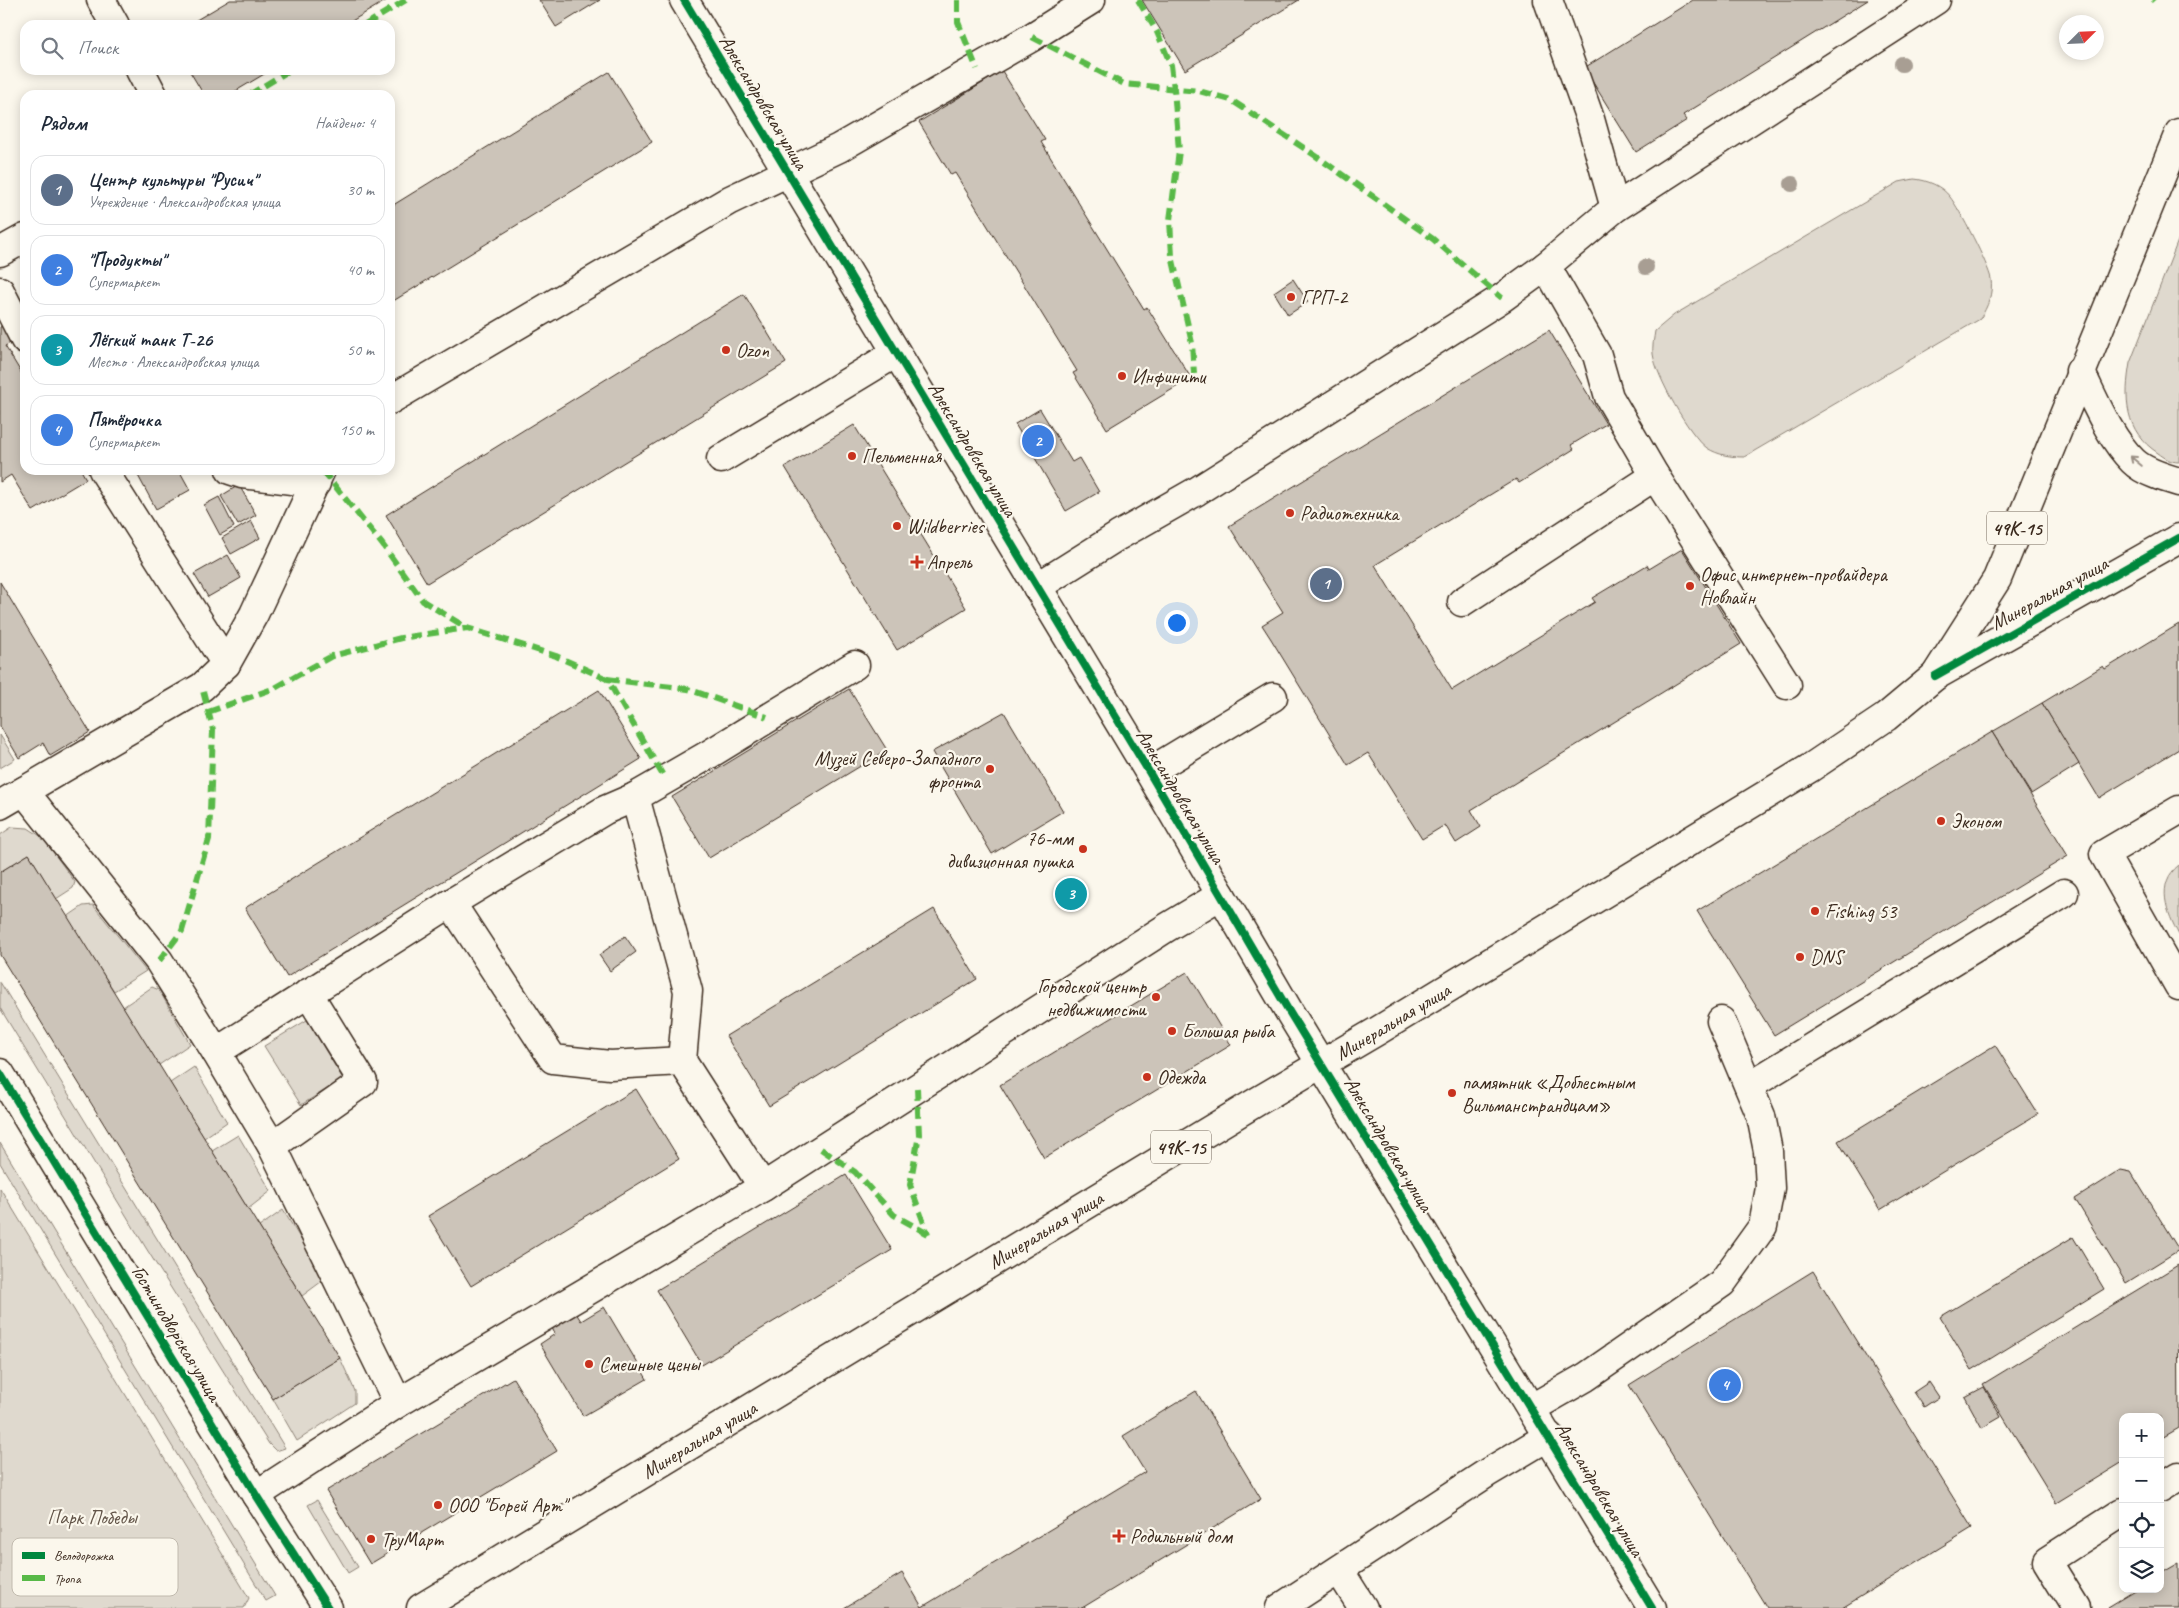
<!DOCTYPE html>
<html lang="ru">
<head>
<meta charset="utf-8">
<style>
  body { margin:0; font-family:Caveat,sans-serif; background:#f2f2f3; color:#1f2937 }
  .controls { position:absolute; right:15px; bottom:15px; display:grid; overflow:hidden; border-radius:10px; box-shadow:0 2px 12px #0003 }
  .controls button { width:45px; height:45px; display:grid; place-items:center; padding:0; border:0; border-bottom:1px solid #e0e1e3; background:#fff; color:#1f2937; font:25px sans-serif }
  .compass { position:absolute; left:2059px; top:15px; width:45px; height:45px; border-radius:50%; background:#fff; box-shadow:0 2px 12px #0003; rotate:66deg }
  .you { position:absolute; left:1176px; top:622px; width:18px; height:18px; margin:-12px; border:4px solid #fff; border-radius:50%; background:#1a73e8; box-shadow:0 0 0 8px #1a73e833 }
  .badge { display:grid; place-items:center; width:32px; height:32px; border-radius:50%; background:#c8321e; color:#fff; font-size:16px; font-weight:700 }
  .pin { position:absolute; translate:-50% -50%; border:2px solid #fff; box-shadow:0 1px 5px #0006 }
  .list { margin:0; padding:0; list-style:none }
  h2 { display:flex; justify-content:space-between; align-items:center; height:65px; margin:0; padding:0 20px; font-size:21px }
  h2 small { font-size:16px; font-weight:400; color:#747a83 }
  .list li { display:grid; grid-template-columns:32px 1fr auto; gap:15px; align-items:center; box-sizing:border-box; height:70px; margin:0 10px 10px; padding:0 10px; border:1px solid #e0e1e3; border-radius:15px }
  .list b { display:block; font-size:19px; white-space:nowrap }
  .list p { margin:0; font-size:16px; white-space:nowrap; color:#747a83 }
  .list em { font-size:16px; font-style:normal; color:#747a83 }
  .icon { flex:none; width:28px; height:28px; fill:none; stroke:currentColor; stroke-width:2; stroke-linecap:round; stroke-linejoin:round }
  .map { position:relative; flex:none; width:2179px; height:1608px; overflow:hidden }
  .search { position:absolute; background:#fff; box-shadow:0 2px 12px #0003; left:20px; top:20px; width:375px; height:55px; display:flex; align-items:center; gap:12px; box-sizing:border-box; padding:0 18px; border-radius:15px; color:#747a83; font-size:19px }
  .panel { position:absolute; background:#fff; box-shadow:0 2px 12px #0003; left:20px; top:90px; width:375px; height:385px; border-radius:15px }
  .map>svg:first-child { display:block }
  .green { fill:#dfd9ce; stroke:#8d8276 }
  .building { fill:#ccc4b9; stroke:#3b2a1e }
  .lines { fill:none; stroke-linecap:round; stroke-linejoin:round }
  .minor-casing { stroke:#3b2a1e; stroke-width:31 }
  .major-casing { stroke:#3b2a1e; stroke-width:31 }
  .minor { stroke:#fbf7ec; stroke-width:28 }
  .major { stroke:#fbf7ec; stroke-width:28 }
  .quiet { stroke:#58b947; stroke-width:6; stroke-dasharray:12 6; stroke-linecap:butt }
  .cycleway-casing { stroke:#fbf7ec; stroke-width:11 }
  .cycleway { stroke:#00873e; stroke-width:8 }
  .tree { fill:#a89e93 }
  .oneway { stroke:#9b9085 }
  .poi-dot { fill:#c8321e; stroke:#fbf7ec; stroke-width:2 }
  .labels { text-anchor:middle; stroke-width:4.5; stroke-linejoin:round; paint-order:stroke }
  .shield { fill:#fbf7ec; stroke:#75685c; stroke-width:1 }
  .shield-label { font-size:19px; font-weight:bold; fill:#3b2a1e }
  .street-label { font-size:20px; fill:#3b2a1e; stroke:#fbf7ec }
  .poi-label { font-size:20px; fill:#3b2a1e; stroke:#fbf7ec; text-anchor:start }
  .park-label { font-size:20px; fill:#64564a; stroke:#fbf7ec }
  .key { fill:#fbf7ec; stroke:#c1baae; stroke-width:1 }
  .key-label { font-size:14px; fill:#3b2a1e }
</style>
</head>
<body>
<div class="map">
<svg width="2179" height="1608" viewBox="0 0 2179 1608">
  <rect width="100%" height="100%" fill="#fbf7ec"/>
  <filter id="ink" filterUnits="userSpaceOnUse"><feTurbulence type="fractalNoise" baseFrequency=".02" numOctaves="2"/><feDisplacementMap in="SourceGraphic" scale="10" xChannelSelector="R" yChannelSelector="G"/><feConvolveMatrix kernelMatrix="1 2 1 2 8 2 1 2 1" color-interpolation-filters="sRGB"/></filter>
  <g filter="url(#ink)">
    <g class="green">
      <path d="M1914,179C1927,180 1942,186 1950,197C1959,208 1989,266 1991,279C1993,294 1988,306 1980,319L1744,457C1731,457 1718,455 1707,448C1689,435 1656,376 1653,354C1652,347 1654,338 1655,331L1674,315L1899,182Z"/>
      <path d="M2179,238V462C2170,462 2165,458 2158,453C2124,431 2124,398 2130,363Z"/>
      <polygon points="0,735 15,759 0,768"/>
      <polygon points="12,827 28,828 42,837 75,882 73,888 56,899 29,854 0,872 0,835"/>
      <path d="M2179,865V935C2167,913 2155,884 2179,865Z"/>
      <polygon points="93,905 146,971 114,991 67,917 83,906"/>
      <polygon points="0,982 285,1448 276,1451 269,1444 146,1248 0,1008"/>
      <polygon points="152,987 159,990 190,1044 159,1065 123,1007"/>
      <polygon points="307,1020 343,1079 301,1105 264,1046"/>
      <polygon points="194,1067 227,1122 204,1138 170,1083"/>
      <polygon points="238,1135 271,1191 248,1209 212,1151"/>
      <polygon points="0,1143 275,1596 266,1601 0,1163"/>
      <polygon points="0,1188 249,1598 244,1608 0,1608"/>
      <polygon points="283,1210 325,1279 302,1296 259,1227"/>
      <polygon points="340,1358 355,1391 355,1403 297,1441 273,1399"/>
      <polygon points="317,1500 358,1567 348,1573 308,1505"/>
    </g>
    <g class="building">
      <polygon points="230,0 387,0 345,25 188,25"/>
      <polygon points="539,0 600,0 556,27"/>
      <polygon points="1142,0 1299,0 1185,70"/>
      <polygon points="1693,0 1868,0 1683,115 1687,120 1636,152 1584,68"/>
      <polygon points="189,70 271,70 229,95 204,95"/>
      <polygon points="1002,71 1045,140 1041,142 1144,309 1147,307 1191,378 1107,429 1073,373 1077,371 955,173 951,175 919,122"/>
      <polygon points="609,72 652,142 390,303 390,207"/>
      <polygon points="1293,279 1308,302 1288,315 1274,292"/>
      <polygon points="744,294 786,363 427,583 386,515"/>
      <polygon points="2,326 12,342 5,346 25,379 25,470 81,470 86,479 33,511 11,475 0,482 0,327"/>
      <polygon points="1549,330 1606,424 1571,445 1574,449 1519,483 1516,479 1375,565 1452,690 1595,602 1592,598 1647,565 1649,569 1682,549 1741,644 1471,810 1481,827 1456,843 1445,825 1422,839 1368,753 1348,765 1271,639 1262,625 1283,612 1229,526"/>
      <polygon points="1040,409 1072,462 1079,458 1099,492 1066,511 1015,424"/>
      <polygon points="854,425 966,608 897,650 785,467"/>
      <polygon points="135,470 179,470 190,490 156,509"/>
      <polygon points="239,485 256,515 238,525 221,496"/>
      <polygon points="219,497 234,527 220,535 204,505"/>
      <polygon points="251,521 260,538 231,554 222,538"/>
      <polygon points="228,555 241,578 208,597 194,574"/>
      <polygon points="0,582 90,732 50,756 43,743 19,758 0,726"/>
      <polygon points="2179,624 2179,749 2099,798 2042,703 2103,666 2105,669"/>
      <polygon points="849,689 887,750 709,858 672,797"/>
      <polygon points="599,690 641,759 287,977 245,908"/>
      <polygon points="2042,703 2079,764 2031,794 1992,732"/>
      <polygon points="1004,712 1063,811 992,854 932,752"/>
      <polygon points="1992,732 2068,856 1774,1035 1697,911"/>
      <polygon points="29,854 340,1358 273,1399 0,955 0,872"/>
      <polygon points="934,909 977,979 769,1106 726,1036"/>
      <polygon points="625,936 636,952 610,971 599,955"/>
      <polygon points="1187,972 1231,1045 1044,1158 1000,1085"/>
      <polygon points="1995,1045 2038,1114 1880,1210 1838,1141"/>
      <polygon points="636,1089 679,1159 471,1286 428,1216"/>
      <polygon points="2121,1170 2131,1172 2179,1250 2126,1283 2075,1199"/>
      <polygon points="846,1175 892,1250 702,1365 657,1290"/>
      <polygon points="2073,1237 2104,1289 1972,1370 1940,1317"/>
      <polygon points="2178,1265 2179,1428 2160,1439 2160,1417 2123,1417 2123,1462 2056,1503 1983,1384"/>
      <polygon points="1813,1271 1972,1528 1842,1608 1767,1608 1629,1385"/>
      <polygon points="604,1307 647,1379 583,1416 540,1344 555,1334 552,1328 576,1313 581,1321"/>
      <polygon points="513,1378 557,1451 370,1564 326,1491"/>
      <polygon points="1929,1382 1939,1397 1924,1407 1914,1392"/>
      <polygon points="1984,1387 2001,1417 1982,1428 1965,1397"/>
      <polygon points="1196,1391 1261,1499 1082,1608 844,1608 902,1573 922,1607 1145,1472 1123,1436"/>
      <polygon points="2179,1563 2179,1608 2109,1608 2108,1606 2136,1589 2160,1589 2160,1574"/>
    </g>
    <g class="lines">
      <defs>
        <g id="minor">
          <polyline points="101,0 115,25"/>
          <polyline points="684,0 1149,772 1290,1013 1652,1608"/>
          <polyline points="1548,0 1590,119 1615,208"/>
          <polyline points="140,70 153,95"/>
          <polyline points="0,252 25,238"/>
          <polyline points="1546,266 1597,355 1609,397 1655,476 1787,685"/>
          <polyline points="0,291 25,340"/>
          <path d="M2080,371C2095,401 2109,437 2133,461C2144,472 2165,478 2179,482"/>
          <polyline points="390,400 730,200 839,148 1032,37 1091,0"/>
          <polyline points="721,459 896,353"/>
          <polyline points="103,470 226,664"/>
          <polyline points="230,470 242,474 316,483"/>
          <polyline points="1037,587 1118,536 1197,491 1502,298 1546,266 1615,208 1936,0"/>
          <polyline points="1462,602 1655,476"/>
          <polyline points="1935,676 2179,538"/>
          <polyline points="1149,772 1273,697"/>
          <polyline points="24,791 159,961 216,1052 272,1146 398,1403"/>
          <polyline points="635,797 688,991 682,1061 763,1187"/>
          <polyline points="0,805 202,687 226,664 254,614 321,470"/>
          <polyline points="2179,810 2104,854 2179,986"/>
          <polyline points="451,903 553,1059 610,1065 682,1061"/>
          <polyline points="216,1052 451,903 605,810 635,797 708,755 855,665"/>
          <polyline points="0,1073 256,1495 328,1608"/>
          <polyline points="1749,1086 2064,893"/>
          <polyline points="272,1146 363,1082 308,993"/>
          <polyline points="1532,1408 1586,1377 1722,1283 1763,1226 1770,1188 1768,1151 1761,1116 1721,1021"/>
          <polyline points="2160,1488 2179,1476"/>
          <polyline points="256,1495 398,1403 763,1187 1166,928 1221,895"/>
          <polyline points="1339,1570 1363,1608"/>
          <polyline points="1280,1608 1487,1473 1549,1436"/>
          <polyline points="2076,1608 2047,1561 2123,1512"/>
        </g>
        <g id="major">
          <path id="s1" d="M421,1608L1258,1101L1379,1030L1810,768L1886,717L1935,676L1997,579L2179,133"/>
        </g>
      </defs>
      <use href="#minor" class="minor-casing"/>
      <use href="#major" class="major-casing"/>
      <use href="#minor" class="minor"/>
      <use href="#major" class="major"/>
      <g class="quiet">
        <polyline points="958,0 958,22 977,69"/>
        <polyline points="1138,0 1157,32 1171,65 1174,89 1179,151 1170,220 1172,256 1192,343 1194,374"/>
        <polyline points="2153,0 2154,1"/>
        <polyline points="365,25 406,0"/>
        <polyline points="1032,37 1124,84 1199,91 1231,100 1316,156 1433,239 1502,298"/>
        <polyline points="249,95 290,70"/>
        <polyline points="322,470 382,544 423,601 467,628"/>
        <polyline points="607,679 688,689 767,717"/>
        <polyline points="208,712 275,688 332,656 401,638 467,628 556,656 607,679 665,779"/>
        <polyline points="159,961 182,931 209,839 213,730 202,687"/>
        <polyline points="917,1088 919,1135 910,1185 928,1234"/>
        <polyline points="821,1149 855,1172 894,1215 928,1234"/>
      </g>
      <defs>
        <g id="cycleway">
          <polyline points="684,0 1149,772 1290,1013 1652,1608"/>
          <polyline points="1935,676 2179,538"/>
          <polyline points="0,1073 256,1495 328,1608"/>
        </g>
      </defs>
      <use href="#cycleway" class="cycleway-casing"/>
      <use href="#cycleway" class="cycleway"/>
    </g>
    <g class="tree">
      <circle cx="1902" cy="64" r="8"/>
      <circle cx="1792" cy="184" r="8"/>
      <circle cx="1646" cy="267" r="8"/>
    </g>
    <defs><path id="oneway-shaft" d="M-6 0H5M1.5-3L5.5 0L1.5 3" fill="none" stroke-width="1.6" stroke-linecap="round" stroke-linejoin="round" transform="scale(1.25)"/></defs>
    <use class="oneway" href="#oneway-shaft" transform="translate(2136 461) rotate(-140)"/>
  </g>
  <g class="poi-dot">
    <circle cx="1291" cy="297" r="5"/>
    <circle cx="726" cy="350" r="5"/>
    <circle cx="1122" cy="376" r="5"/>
    <circle cx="852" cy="456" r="5"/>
    <circle cx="1290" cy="513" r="5"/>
    <circle cx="897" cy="526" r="5"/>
    <path d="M914.5 554.5h5v5h5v5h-5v5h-5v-5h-5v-5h5z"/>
    <circle cx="1690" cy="586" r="5"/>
    <circle cx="990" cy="769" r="5"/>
    <circle cx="1941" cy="821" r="5"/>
    <circle cx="1083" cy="849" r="5"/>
    <circle cx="1815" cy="911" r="5"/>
    <circle cx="1800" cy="957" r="5"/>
    <circle cx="1156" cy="997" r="5"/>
    <circle cx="1172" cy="1031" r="5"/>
    <circle cx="1147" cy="1077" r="5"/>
    <circle cx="1452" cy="1093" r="5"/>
    <circle cx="589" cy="1364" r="5"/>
    <circle cx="438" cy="1505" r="5"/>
    <path d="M1116.5 1528.5h5v5h5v5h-5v5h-5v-5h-5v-5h5z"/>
    <circle cx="371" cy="1539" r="5"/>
  </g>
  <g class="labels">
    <g class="shield">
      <rect x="1987" y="511.5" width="60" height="33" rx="4"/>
      <rect x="1151" y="1130.5" width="60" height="33" rx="4"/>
    </g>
    <g class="shield-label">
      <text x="2017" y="535">49К-15</text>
      <text x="1181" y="1154">49К-15</text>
    </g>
    <g class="street-label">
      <text transform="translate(764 102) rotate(59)" y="7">Александровская улица</text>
      <text transform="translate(973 449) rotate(59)" y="7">Александровская улица</text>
      <text transform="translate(2049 593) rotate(-29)" y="7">Минеральная улица</text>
      <text transform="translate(1181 796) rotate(59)" y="7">Александровская улица</text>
      <text dy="7" stroke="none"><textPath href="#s1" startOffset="1135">Минеральная улица</textPath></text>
      <text transform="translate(1389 1144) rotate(59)" y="7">Александровская улица</text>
      <text dy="7" stroke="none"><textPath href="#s1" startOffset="730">Минеральная улица</textPath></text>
      <text transform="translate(177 1333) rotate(59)" y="7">Гостинодворская улица</text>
      <text dy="7" stroke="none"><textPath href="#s1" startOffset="325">Минеральная улица</textPath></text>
      <text transform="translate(1600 1489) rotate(59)" y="7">Александровская улица</text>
    </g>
    <g class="poi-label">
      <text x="1301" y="304">ГРП-2</text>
      <text x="736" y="357">Ozon</text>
      <text x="1132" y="383">Инфинити</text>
      <text x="862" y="463">Пельменная</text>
      <text x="1300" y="520">Радиотехника</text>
      <text x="907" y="533">Wildberries</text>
      <text x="927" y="569">Апрель</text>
      <text x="1700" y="581">Офис интернет-провайдера<tspan x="1700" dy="23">Новлайн</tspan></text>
      <text x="980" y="765" text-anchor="end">Музей Северо-Западного<tspan x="980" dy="23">фронта</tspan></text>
      <text x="1951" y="828">Эконом</text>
      <text x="1073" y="845" text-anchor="end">76-мм<tspan x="1073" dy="23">дивизионная пушка</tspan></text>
      <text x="1825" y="918">Fishing 53</text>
      <text x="1810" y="964">DNS</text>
      <text x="1146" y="993" text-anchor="end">Городской центр<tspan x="1146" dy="23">недвижимости</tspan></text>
      <text x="1182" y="1038">Большая рыба</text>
      <text x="1157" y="1084">Одежда</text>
      <text x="1462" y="1089">памятник «Доблестным<tspan x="1462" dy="23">Вильманстрандцам»</tspan></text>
      <text x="599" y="1371">Смешные цены</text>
      <text x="448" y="1512">ООО "Борей Арт"</text>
      <text x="1130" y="1543">Родильный дом</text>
      <text x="381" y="1546">ТруМарт</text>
    </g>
    <g class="park-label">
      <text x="92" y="1524">Парк Победы</text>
    </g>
  </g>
  <rect x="12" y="1538" width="166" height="58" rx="8" class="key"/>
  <rect x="22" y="1552" width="23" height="7" fill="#00873e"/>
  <rect x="22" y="1575" width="23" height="6" fill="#58b947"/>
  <g class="key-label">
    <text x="54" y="1560">Велодорожка</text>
    <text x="54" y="1583">Тропа</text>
  </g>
</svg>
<div class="controls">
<button>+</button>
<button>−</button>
<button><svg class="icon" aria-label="locate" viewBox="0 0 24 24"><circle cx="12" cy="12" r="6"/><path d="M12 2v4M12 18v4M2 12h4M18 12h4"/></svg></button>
<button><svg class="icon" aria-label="layers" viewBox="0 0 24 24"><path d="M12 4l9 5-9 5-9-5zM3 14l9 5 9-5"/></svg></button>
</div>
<svg class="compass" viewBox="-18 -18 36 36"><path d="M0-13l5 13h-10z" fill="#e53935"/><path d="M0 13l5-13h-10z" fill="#747a83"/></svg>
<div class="you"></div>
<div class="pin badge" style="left:1326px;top:584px;background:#5c6f8a">1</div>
<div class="pin badge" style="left:1038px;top:441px;background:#3f7fe0">2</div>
<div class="pin badge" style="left:1071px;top:894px;background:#0f9aa8">3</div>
<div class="pin badge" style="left:1725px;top:1385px;background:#3f7fe0">4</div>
<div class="search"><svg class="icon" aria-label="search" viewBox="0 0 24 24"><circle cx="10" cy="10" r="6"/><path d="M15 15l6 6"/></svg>Поиск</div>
<section class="panel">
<h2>Рядом<small>Найдено: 4</small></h2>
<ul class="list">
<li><span class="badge" style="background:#5c6f8a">1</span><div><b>Центр культуры &quot;Русич&quot;</b><p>Учреждение · Александровская улица</p></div><em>30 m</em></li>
<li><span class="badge" style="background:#3f7fe0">2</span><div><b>&quot;Продукты&quot;</b><p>Супермаркет</p></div><em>40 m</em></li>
<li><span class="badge" style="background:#0f9aa8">3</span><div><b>Лёгкий танк Т-26</b><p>Место · Александровская улица</p></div><em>50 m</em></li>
<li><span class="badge" style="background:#3f7fe0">4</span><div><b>Пятёрочка</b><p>Супермаркет</p></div><em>150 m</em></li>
</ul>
</section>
</div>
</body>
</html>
